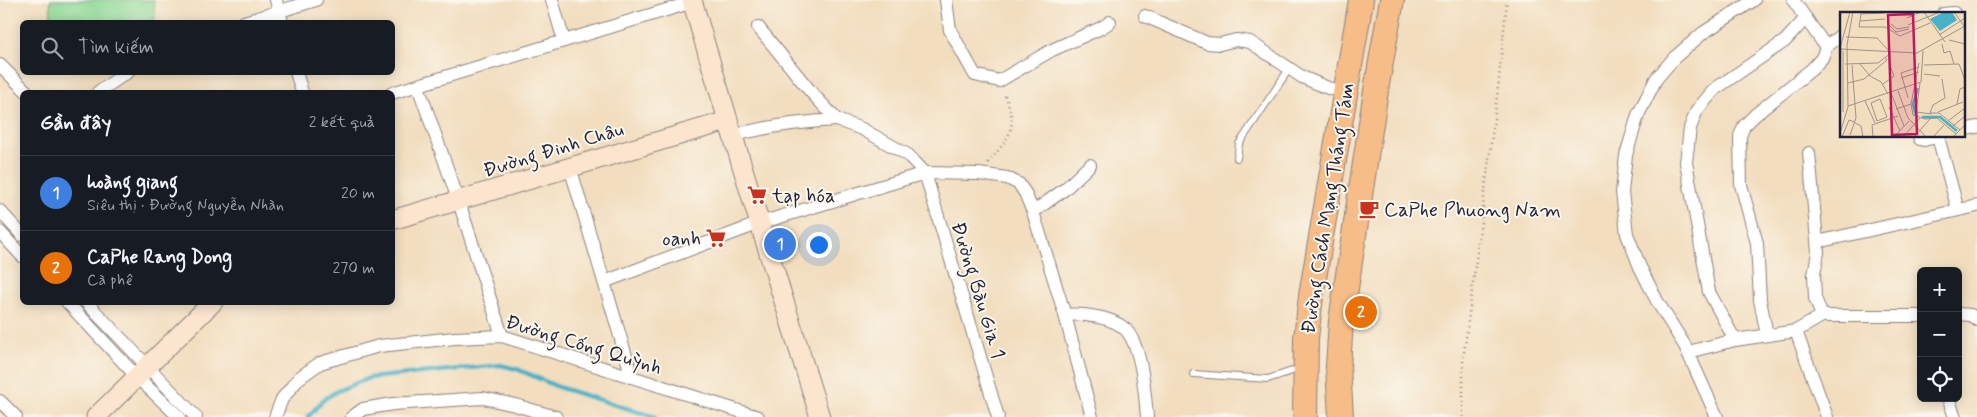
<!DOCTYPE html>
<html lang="vi">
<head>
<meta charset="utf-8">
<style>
  body { margin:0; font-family:Mynerve,sans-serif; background:#20242c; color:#f1f3f6 }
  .controls { position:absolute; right:15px; bottom:15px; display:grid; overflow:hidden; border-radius:8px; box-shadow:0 2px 12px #0003 }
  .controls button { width:45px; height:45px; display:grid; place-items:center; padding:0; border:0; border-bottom:1px solid #363941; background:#171b24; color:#f1f3f6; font:25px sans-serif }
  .you { position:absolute; left:818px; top:244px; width:18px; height:18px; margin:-12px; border:4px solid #fff; border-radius:50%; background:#1a73e8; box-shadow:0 0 0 8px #1a73e833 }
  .badge { display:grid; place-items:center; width:32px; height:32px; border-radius:50%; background:#c8321e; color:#fff; font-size:16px; font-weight:700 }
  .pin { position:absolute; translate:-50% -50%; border:2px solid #fff; box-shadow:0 1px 5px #0006 }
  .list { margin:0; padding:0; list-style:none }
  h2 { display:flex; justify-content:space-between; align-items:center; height:65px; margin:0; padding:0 20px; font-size:21px }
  h2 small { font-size:16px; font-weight:400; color:#9ea1a6 }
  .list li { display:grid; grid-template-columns:32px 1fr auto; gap:15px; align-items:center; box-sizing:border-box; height:75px; padding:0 20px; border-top:1px solid #363941 }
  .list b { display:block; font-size:19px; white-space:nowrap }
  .list p { margin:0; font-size:16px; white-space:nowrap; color:#9ea1a6 }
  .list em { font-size:16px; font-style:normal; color:#9ea1a6 }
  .icon { flex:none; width:28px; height:28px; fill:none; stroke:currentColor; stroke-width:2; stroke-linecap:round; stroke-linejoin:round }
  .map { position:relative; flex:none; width:1977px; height:417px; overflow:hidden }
  .search { position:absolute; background:#171b24; box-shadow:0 2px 12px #0003; left:20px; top:20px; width:375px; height:55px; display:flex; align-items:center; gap:12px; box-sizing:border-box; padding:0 18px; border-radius:8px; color:#9ea1a6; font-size:19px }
  .panel { position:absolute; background:#171b24; box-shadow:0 2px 12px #0003; left:20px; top:90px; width:375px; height:215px; border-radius:8px }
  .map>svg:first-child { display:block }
  .green { fill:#8dd894; stroke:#587d68 }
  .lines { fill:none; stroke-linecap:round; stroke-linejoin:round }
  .stream { stroke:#48b1c7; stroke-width:4.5 }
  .lane-casing { stroke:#8a807c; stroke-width:8 }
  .street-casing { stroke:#8a807c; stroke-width:14 }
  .secondary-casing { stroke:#8a807c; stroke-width:21 }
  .highway-casing { stroke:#8a807c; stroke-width:26 }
  .path { stroke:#8a807c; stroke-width:2.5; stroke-dasharray:1 4; stroke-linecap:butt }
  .lane { stroke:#fff; stroke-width:6 }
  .street { stroke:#fff; stroke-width:12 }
  .secondary { stroke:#fce5cf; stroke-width:19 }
  .highway { stroke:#f7bd88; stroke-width:24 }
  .labels { text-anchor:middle; stroke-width:4; stroke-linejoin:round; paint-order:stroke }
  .street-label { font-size:20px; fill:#22223b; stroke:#fbf7ec }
  .poi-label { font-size:20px; fill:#22223b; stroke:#fbf7ec; text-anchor:start }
  .inset-river { fill:none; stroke:#48b1c7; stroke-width:2.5 }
  .inset-road { fill:none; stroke:#9f928a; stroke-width:1 }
  .view { fill:#c2185b; fill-opacity:0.15; stroke:#c2185b; stroke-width:2.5 }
  .inset-edge { fill:none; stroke:#22223b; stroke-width:2.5 }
</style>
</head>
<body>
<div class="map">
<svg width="1977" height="417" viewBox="0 0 1977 417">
  <rect width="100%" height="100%" fill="#fbf7ec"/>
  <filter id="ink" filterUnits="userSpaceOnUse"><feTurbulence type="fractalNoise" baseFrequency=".02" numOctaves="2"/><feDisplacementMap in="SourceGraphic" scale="10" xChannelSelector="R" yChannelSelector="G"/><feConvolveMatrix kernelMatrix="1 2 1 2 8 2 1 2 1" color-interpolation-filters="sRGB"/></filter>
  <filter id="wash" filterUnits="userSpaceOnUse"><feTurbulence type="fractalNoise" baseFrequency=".0096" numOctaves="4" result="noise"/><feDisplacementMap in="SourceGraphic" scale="20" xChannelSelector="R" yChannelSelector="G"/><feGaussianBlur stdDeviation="1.12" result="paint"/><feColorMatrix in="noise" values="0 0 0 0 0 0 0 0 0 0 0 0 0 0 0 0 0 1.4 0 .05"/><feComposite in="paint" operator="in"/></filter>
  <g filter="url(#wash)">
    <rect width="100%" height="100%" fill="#f2ddbe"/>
    <polygon class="green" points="50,0 154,0 155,21 51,22"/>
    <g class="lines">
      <polyline class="stream" points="308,417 323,400 337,391 369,378 500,365 517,369 558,387 655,417"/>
    </g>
  </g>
  <g filter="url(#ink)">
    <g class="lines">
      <defs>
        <g id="lane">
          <polyline points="1237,158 1239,144 1289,69"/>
          <polyline points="1193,374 1268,379 1301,368"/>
        </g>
        <g id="street">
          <polyline points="276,0 282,22"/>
          <polyline points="552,0 564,41"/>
          <polyline points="946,0 950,30 975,75 999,81 1052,50 1101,28 1110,22"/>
          <polyline points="1793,0 1826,47 1841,35"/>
          <polyline points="1943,14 1954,13"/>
          <polyline points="1145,16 1207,43 1220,44 1236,40 1250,42 1302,77 1328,88 1346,92"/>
          <polyline points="244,22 316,0"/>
          <polyline points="758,27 811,92 837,120 862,129 908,155 925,173 998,417"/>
          <polyline points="0,65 27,92"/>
          <polyline points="296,72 302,92"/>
          <polyline points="418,86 459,202 502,336"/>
          <polyline points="98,92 128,72"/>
          <polyline points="392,93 693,2"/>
          <polyline points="1963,130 1977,127"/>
          <path d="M731,136C767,126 801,122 837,120"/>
          <polyline points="1919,136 1920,139 1924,140 1940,136"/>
          <polyline points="1938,137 1958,210"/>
          <polyline points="1809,153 1818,252 1814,275 1815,298 1822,316"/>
          <polyline points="570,167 628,363 630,377"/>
          <polyline points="0,211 22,235"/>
          <polyline points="1033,212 1065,189 1090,165"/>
          <polyline points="0,232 22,256"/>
          <polyline points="1817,242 1977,206"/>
          <polyline points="604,282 760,223 925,173 979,174 1007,178 1019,184 1025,193 1033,212 1065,315 1092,417"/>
          <polyline points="67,302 137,377 179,417"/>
          <polyline points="86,302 196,417"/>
          <polyline points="1958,314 1971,315 1977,320"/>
          <path d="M1065,315C1082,313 1115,317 1127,331C1142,350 1145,393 1147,417"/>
          <polyline points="1796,331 1827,417"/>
          <polyline points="1767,335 1760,300 1757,243 1741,185 1740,136 1744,126 1755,115 1812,69 1822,58 1826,47"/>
          <polyline points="1735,340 1709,292 1686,162 1690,128 1697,110 1715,89 1785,41 1806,18"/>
          <polyline points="1688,352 1735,340 1796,331 1822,316 1921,316"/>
          <polyline points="1948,398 1955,417"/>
          <polyline points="0,401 16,417"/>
          <polyline points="275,417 282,399 299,378 320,363 379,346 455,338 502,336 758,417"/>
          <polyline points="352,417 363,409 393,404 483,398 515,405 556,417"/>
          <polyline points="1717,417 1685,346 1657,301 1640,267 1627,234 1622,192 1626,155 1638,115 1656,79 1675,57 1703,33 1754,0"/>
        </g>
        <g id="secondary">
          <path d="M692,0C733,140 777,278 820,417"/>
          <polyline points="392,220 727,121"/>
          <polyline points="96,417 213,302"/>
        </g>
        <g id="highway">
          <polyline points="1305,417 1306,338 1311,296 1361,0"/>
          <polyline points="1341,417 1338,367 1341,321 1377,84 1392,0"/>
        </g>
      </defs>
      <use href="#lane" class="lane-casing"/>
      <use href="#street" class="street-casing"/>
      <use href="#secondary" class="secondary-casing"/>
      <use href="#highway" class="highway-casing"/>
      <g class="path">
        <path d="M988,163C1011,135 1019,128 1004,93"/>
        <polyline points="1463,417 1463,361 1497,97 1507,0"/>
      </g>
      <use href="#lane" class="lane"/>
      <use href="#street" class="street"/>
      <use href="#secondary" class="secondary"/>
      <use href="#highway" class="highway"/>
    </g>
  </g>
  <defs>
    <symbol id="supermarket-bare" viewBox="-9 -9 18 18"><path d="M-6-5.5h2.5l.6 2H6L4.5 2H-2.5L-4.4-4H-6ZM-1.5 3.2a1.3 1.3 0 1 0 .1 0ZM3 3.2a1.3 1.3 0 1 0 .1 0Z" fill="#c8321e" stroke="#fbf7ec" stroke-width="2.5" paint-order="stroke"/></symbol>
    <symbol id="cafe-bare" viewBox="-9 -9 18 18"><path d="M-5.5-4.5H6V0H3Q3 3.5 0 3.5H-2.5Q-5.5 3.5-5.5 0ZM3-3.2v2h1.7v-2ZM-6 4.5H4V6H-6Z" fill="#c8321e" stroke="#fbf7ec" stroke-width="2.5" paint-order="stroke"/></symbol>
  </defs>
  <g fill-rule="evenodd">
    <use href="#supermarket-bare" x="743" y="181" width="28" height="28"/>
    <use href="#cafe-bare" x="1355" y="195" width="28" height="28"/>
    <use href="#supermarket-bare" x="702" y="224" width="28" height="28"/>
  </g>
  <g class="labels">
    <g class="street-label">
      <text transform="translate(553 149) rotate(-17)" y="7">Đường Đinh Châu</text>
      <text transform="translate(1327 208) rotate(-81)" y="7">Đường Cách Mạng Tháng Tám</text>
      <text transform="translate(979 290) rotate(73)" y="7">Đường Bàu Gia 1</text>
      <text transform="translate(584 344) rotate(17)" y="7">Đường Cống Quỳnh</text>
    </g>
    <g class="poi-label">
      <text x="772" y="202">tạp hóa</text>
      <text x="1384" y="216">CaPhe Phuong Nam</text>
      <text x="701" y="245" text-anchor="end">oanh</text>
    </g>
  </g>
  <g transform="translate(1840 12)">
    <rect width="125" height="125" fill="#f2ddbe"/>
    <path d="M104,0H112L117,8L100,19L90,7Z" fill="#48b1c7"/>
    <path class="inset-river" d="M76,103L73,92L78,76M82,105H100L117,119"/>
    <path class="inset-road" d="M84,0L105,30M114,0L124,14M20,2L44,1M21,2L19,15H45M67,6L81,0M20,9L45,7M51,12L57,17L69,15M49,13L56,20L69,17M68,13L100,0M45,15L60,24L90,11M99,23L125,6M6,25L37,26L48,38M109,28L125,32M102,32L104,41L110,39L114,52M0,36L10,0M0,37L77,41L125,14M3,39V100M79,51L71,92L73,103L85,107L97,106L116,122M5,52L38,51L51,41M20,52L30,64L41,70L48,82M119,52L125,68M84,53L119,52M84,62L100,64M61,66L79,60M102,67L105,86L93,93L90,101H99L120,118M8,71L24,67L47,48L45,45M80,71L76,100L92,102M43,72L54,64L51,56M58,79L68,106L86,125M51,81L64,114M68,86L61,61L79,55M40,87L47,105L37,109L31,91ZM25,89L35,111M117,92L120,77L125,75M8,94L81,70L83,39M49,95L60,119M56,97L71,92M98,100L123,90M108,109L125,96M15,111L21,114L23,125M113,114L125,104M0,121L8,95L7,33L13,0M10,123L16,106L12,53M2,125L9,108L15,110M33,125L32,113L58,104M54,125L69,109M63,125L80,106M74,125L90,107M93,125L105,112M113,125L125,113"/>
    <path class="view" d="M73,2L77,122L52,123L48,3Z"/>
    <rect width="125" height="125" class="inset-edge"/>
  </g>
</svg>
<div class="controls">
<button>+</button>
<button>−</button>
<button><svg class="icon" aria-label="locate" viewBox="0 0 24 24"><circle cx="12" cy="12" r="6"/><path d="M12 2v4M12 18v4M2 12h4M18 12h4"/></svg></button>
</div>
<div class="you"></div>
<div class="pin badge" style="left:780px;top:244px;background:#3f7fe0">1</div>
<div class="pin badge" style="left:1361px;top:312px;background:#e8710a">2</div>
<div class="search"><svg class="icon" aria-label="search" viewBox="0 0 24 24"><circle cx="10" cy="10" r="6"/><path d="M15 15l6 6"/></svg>Tìm kiếm</div>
<section class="panel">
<h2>Gần đây<small>2 kết quả</small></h2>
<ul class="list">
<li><span class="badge" style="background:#3f7fe0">1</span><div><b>hoàng giang</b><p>Siêu thị · Đường Nguyễn Nhàn</p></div><em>20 m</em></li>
<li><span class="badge" style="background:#e8710a">2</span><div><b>CaPhe Rang Dong</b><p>Cà phê</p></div><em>270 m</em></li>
</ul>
</section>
</div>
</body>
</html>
